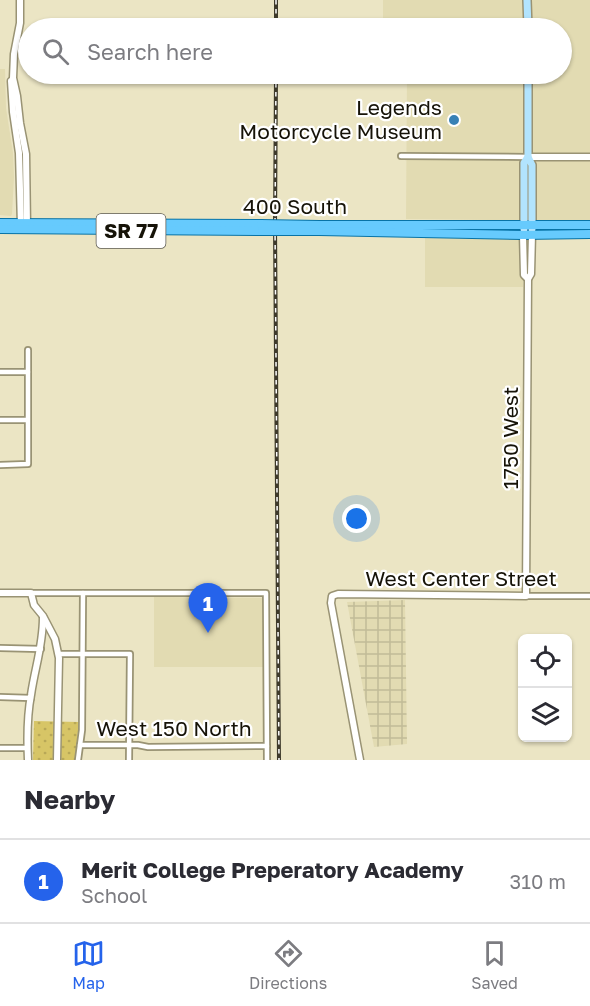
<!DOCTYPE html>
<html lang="en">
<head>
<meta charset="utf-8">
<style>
  body { margin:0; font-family:"Golos Text",sans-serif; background:#f2f2f3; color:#2b2b33 }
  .controls { position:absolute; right:18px; bottom:18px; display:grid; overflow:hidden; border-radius:9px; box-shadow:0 2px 4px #0004 }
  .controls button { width:54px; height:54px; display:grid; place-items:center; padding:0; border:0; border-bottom:2px solid #e1e1e2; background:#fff; color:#2b2b33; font:30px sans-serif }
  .you { position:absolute; left:357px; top:519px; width:21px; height:21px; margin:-15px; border:4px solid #fff; border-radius:50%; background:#1a73e8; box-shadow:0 0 0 9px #1a73e833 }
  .badge { display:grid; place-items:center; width:39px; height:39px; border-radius:50%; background:#2563eb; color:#fff; font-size:20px; font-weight:700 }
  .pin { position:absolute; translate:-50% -50px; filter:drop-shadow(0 2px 3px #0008) }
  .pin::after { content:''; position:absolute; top:32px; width:21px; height:18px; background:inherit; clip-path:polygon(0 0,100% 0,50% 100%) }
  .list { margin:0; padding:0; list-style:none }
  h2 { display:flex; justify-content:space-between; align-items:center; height:78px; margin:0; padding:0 24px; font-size:26px }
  h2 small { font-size:20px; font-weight:400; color:#7c7c81 }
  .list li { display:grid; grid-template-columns:39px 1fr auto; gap:18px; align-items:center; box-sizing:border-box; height:84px; padding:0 24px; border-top:2px solid #e1e1e2 }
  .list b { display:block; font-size:22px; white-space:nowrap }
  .list p { margin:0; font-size:20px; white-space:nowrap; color:#7c7c81 }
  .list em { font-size:20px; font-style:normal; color:#7c7c81 }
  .icon { flex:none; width:33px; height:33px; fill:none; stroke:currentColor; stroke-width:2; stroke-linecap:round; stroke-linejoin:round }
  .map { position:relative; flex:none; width:590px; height:760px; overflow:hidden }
  .search { position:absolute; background:#fff; box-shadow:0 2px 4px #0004; left:18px; right:18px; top:18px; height:66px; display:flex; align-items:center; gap:15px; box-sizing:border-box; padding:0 21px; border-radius:33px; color:#7c7c81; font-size:22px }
  .sheet { height:162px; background:#fff }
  nav { display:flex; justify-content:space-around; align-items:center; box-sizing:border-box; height:84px; border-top:2px solid #e1e1e2; background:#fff; font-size:16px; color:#7c7c81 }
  nav a { display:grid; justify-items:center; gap:3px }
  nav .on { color:#2563eb }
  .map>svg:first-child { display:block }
  .built { fill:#e2dbb2 }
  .industrial { fill:url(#industrial-grid) }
  .park { fill:url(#park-dots) }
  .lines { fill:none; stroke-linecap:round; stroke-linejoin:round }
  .minor-casing { stroke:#999374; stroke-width:8 }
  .tertiary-casing { stroke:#999374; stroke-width:9 }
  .secondary-casing { stroke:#999374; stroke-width:10 }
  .primary-casing { stroke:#0873a6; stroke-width:10 }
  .minor { stroke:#fff; stroke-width:4.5 }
  .tertiary { stroke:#fff; stroke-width:6 }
  .secondary { stroke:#b2e4fe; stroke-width:7 }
  .primary { stroke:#66cafd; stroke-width:8 }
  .rail-casing { stroke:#3e3a2b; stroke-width:4 }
  .rail { stroke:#fff; stroke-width:1.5; stroke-dasharray:4.5; stroke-linecap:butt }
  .primary-bridge-casing { stroke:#0873a6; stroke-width:10; stroke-linecap:butt }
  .primary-bridge { stroke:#66cafd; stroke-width:8 }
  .poi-dot { fill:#3881b5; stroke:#fff; stroke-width:2 }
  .labels { text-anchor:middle; stroke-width:4.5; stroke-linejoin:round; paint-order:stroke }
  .shield { fill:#fff; stroke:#5c5a52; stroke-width:1.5 }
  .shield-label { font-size:20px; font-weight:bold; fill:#161308 }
  .poi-label { font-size:21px; fill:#161308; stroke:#fff; text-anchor:end }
  .street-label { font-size:21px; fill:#161308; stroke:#fff }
</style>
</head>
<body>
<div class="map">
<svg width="590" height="760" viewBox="0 0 590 760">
  <defs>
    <pattern id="industrial-grid" width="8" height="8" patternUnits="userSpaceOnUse" patternTransform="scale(1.5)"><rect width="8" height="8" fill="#e2dbb2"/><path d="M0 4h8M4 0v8" fill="none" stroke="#c1bb98"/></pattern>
    <pattern id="park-dots" width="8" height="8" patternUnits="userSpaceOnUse" patternTransform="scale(1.5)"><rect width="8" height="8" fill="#d7c566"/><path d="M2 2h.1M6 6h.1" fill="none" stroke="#b8a857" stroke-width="1.8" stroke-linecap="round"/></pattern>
  </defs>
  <rect width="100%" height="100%" fill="#ebe5c4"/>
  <g class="built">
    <polygon points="383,0 590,0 590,221 406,219 407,74 562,74 562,28 383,28"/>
    <polygon points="0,69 5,69 6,108 13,153 14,177 12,214 11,216 0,215"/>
    <polygon points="425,236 520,238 523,241 523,287 425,287"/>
    <polygon points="154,597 262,598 263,667 154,667"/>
  </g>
  <polygon class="industrial" points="405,600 407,744 374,747 347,602"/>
  <polygon class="park" points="34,721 79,722 75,760 33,760"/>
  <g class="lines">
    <defs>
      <g id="minor">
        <polyline points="401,156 528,157"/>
        <polyline points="0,372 28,372"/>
        <polyline points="0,420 27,420"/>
        <polyline points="0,465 28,464 28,350"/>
        <polyline points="31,593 266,593 267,760"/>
        <polyline points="526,596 590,596"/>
        <polyline points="0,648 41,649"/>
        <polyline points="58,654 130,654 129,760"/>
        <polyline points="0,697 31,698"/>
        <polyline points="80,745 138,745 148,747 267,746"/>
        <polyline points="0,748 27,748"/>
        <polyline points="78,760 82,730 83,593"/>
      </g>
      <g id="tertiary">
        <polyline points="20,0 20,23 14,54 13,78 17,96 20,123 26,154 27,226"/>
        <polyline points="11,81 13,112 19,153 21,226"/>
        <polyline points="528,157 590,157"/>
        <polyline points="523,235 524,275 528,279"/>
        <polyline points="0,593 31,593 34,605 43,616 55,639 59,658 57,760"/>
        <path d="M28,760C27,738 27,716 31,695C35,667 43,646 43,617"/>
        <polyline points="360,760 331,603 332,596 338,594 526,596 528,279 531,274 532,234"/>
      </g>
      <g id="secondary">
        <polyline points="527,0 528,28"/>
        <polyline points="528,157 532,165 532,229"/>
        <polyline points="524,229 524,163 528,157 528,74"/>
      </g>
      <g id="primary">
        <polyline points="0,223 261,224"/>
        <polyline points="319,225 590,225"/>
        <polyline points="0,229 262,231"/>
        <polyline points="319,231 523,235 590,234"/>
      </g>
    </defs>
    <use href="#minor" class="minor-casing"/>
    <use href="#tertiary" class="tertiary-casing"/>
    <use href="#secondary" class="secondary-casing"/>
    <use href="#primary" class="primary-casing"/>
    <use href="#minor" class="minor"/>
    <use href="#tertiary" class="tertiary"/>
    <use href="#secondary" class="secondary"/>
    <use href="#primary" class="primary"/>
    <defs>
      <g id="rail">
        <polyline points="276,0 276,28"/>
        <polyline points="276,74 275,226 279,760"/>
      </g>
    </defs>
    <use href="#rail" class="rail-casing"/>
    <use href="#rail" class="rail"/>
    <defs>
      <g id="primary-bridge">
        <polyline points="261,224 319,225"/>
        <polyline points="262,231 319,231"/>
      </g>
    </defs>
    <use href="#primary-bridge" class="primary-bridge-casing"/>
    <use href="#primary-bridge" class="primary-bridge"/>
  </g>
  <circle class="poi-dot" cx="454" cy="120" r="6"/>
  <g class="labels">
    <rect class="shield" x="96.5" y="214" width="69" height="34" rx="4.5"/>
    <g class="shield-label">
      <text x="131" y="238">SR 77</text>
    </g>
    <g class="poi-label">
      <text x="442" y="115">Legends<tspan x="442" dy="24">Motorcycle Museum</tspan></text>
    </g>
    <g class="street-label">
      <text x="295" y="214">400 South</text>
      <text transform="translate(511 438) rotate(-90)" y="7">1750 West</text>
      <text x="461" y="586">West Center Street</text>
      <text x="174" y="736">West 150 North</text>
    </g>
  </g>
</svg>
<div class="controls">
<button><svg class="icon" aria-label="locate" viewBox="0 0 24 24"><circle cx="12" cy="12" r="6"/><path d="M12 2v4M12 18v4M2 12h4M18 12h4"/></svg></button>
<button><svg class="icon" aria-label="layers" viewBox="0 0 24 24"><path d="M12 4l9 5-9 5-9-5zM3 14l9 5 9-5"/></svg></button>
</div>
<div class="you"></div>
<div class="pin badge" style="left:208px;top:633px">1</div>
<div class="search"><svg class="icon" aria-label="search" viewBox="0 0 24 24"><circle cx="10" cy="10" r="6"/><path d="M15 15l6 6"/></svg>Search here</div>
</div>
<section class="sheet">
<h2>Nearby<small></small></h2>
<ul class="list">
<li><span class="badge">1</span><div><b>Merit College Preperatory Academy</b><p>School</p></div><em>310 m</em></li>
</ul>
</section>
<nav>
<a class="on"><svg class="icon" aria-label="map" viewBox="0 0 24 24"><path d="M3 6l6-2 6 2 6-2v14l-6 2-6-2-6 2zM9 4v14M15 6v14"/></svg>Map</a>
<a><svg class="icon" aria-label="directions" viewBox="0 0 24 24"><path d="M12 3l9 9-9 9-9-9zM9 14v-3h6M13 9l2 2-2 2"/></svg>Directions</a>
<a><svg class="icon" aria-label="saved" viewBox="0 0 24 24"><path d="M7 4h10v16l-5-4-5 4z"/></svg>Saved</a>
</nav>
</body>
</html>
